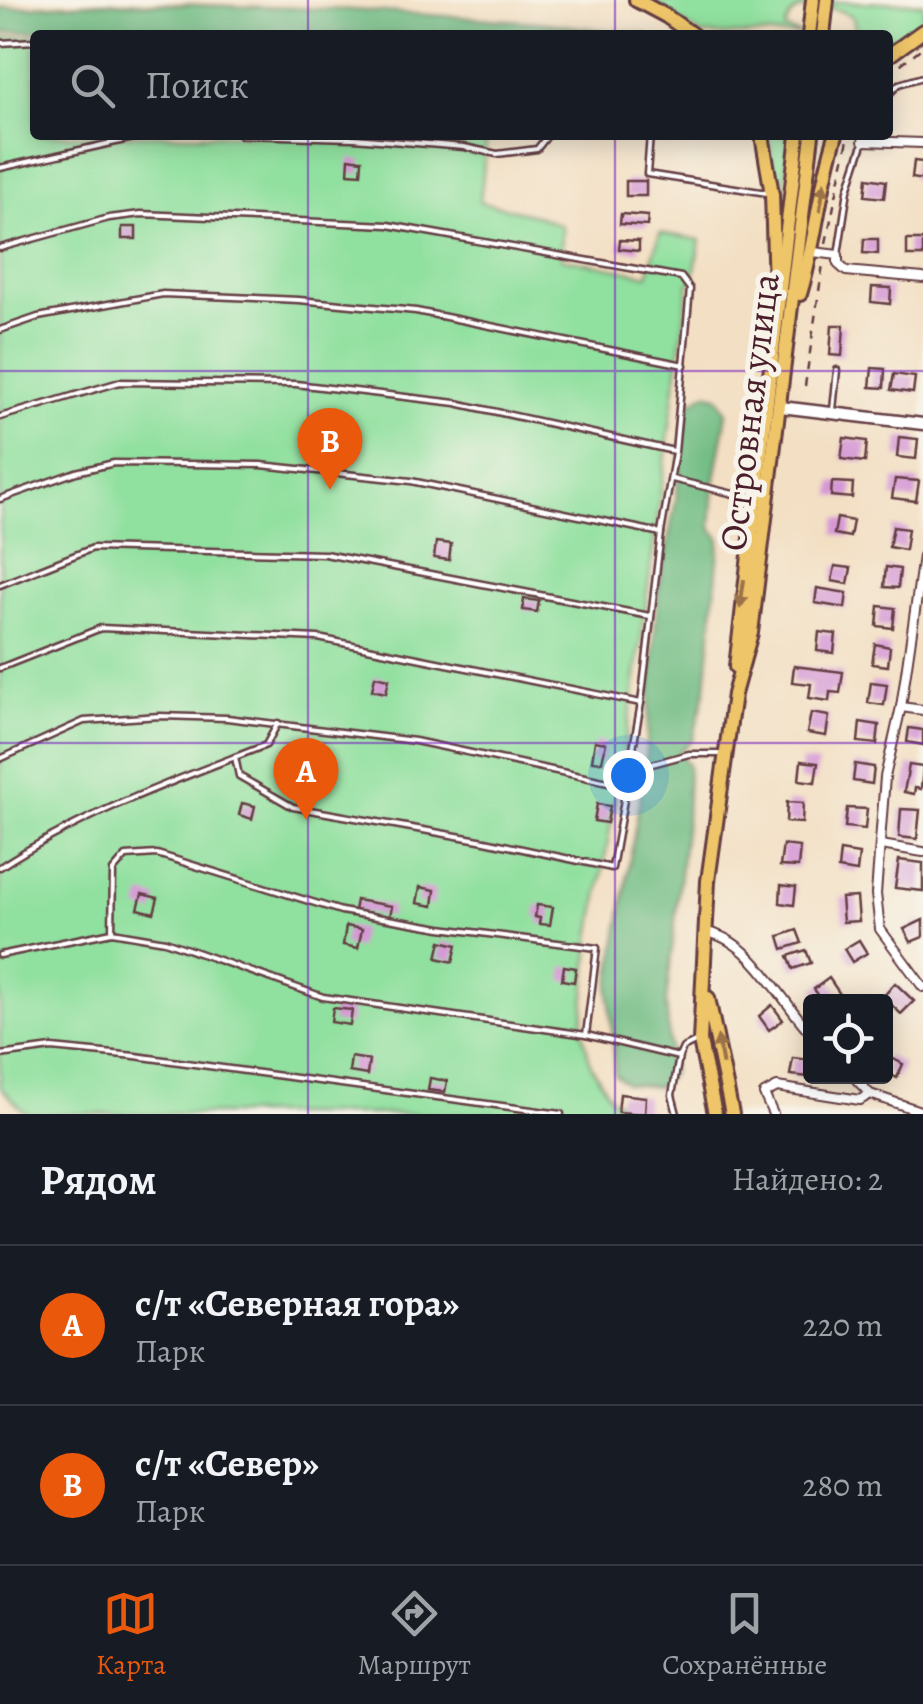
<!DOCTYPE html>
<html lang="ru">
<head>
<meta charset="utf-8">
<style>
  body { margin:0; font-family:Alegreya,serif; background:#242831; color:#f1f3f6 }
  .controls { position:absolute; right:30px; bottom:30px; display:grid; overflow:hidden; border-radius:10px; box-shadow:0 5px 25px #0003 }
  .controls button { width:90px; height:90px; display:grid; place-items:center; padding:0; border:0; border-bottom:2px solid #363941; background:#171b24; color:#f1f3f6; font:50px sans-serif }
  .you { position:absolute; left:628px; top:775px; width:35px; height:35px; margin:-25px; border:8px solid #fff; border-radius:50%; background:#1a73e8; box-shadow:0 0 0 15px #1a73e833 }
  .badge { display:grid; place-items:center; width:65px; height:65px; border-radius:50%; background:#ea580c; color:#fff; font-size:32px; font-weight:700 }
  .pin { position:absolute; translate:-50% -82px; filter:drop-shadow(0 2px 5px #0008) }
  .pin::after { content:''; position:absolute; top:52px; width:35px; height:30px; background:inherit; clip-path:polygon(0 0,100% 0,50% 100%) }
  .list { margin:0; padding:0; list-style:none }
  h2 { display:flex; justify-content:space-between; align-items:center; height:130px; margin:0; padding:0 40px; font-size:42px }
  h2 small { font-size:32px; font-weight:400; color:#9ea1a6 }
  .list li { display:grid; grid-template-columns:65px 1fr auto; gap:30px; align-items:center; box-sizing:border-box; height:160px; padding:0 40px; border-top:2px solid #363941 }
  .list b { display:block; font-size:38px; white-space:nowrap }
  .list p { margin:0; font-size:32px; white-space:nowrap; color:#9ea1a6 }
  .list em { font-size:32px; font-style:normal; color:#9ea1a6 }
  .icon { flex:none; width:55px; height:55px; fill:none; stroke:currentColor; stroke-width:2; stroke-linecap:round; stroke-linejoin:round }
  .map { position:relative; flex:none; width:923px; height:1114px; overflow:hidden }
  .search { position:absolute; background:#171b24; box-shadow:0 5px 25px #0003; left:30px; right:30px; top:30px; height:110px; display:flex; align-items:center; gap:25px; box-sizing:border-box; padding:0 35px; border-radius:10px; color:#9ea1a6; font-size:38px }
  .sheet { height:450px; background:#171b24 }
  nav { display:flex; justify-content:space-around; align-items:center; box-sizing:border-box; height:140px; border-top:2px solid #363941; background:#171b24; font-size:28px; color:#9ea1a6 }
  nav a { display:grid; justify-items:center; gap:5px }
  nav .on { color:#ea580c }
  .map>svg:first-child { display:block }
  .green { fill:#90e09f; stroke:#6d8065; stroke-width:2.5 }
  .forest { fill:#74be86; stroke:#5f6e58; stroke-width:2.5 }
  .building { fill:#d598d5 }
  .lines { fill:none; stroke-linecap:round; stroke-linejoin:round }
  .service-casing { stroke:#633c42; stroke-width:9 }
  .minor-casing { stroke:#633c42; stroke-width:12 }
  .tertiary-casing { stroke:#633c42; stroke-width:15 }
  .primary-casing { stroke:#633c42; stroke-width:18 }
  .path { stroke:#633c42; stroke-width:2.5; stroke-dasharray:8 8; stroke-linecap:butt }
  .service { stroke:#fff; stroke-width:4 }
  .minor { stroke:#fff; stroke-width:8 }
  .tertiary { stroke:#fff; stroke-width:10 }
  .primary { stroke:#eec569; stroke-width:12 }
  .oneway { fill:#9c724a }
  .grid { fill:none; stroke:#7b2cbf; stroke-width:2.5; stroke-opacity:0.55 }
  .labels { text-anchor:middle; stroke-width:10; stroke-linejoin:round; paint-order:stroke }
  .street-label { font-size:38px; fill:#4a1f2b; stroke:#f7f3e8 }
</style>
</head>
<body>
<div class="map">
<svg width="923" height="1114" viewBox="0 0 923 1114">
  <rect width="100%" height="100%" fill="#f7f3e8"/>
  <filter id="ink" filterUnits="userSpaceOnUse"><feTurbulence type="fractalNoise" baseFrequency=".01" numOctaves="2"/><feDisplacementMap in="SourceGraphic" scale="20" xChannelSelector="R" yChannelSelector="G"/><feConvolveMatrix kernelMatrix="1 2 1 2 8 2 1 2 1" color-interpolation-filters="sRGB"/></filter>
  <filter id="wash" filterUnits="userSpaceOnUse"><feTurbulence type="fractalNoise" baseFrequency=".0048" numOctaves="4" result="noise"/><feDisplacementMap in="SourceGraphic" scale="40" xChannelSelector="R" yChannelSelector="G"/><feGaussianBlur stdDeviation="2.25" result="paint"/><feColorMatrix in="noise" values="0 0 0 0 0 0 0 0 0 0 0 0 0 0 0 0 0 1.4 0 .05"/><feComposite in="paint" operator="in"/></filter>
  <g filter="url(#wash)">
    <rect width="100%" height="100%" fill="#f3dfc3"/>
    <g class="green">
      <path d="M649,0L923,3V21L888,44V35H856L853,17C841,8 806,2 793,13C788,18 787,23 785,29L801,35H702Z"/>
      <polygon points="35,36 35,135 487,135 480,202 535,215 562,226 561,258 648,275 660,233 700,240 693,282 689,283 633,698 590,943 582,1030 591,1065 611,1099 644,1114 27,1114 0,1087 0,38"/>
      <polygon points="768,135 790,135 775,274 777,190"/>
    </g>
    <g class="forest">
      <polygon points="111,2 355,10 535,22 648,35 245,35 111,27 0,33 0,8"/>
      <polygon points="706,393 718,396 727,413 714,484 711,528 720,539 706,688 693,739 679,752 688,765 686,820 666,1003 672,1074 659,1087 627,1084 615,1075 609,990 645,766 658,592 676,500 687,405"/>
    </g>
    <g id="blocks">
      <g class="building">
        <polygon points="349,158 362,160 361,174 348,173"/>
        <polygon points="914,161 923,162 923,180 912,178"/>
        <polygon points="867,178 886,181 884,198 865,196"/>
        <rect x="626" y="181" width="20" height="15"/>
        <polygon points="621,214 648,216 647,226 620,224"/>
        <rect x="122" y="227" width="14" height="12"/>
        <polygon points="864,239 878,239 878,254 863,253"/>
        <polygon points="620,240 639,241 639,251 619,249"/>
        <rect x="907" y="240" width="16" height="16"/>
        <polygon points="872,287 891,288 890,304 871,302"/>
        <polygon points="832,325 844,325 842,356 830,355"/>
        <polygon points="872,368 885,369 884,388 870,387"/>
        <polygon points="894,374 915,377 913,393 891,390"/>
        <polygon points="899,437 918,439 916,459 897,457"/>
        <polygon points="844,438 867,441 865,462 841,459"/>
        <polygon points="895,479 919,481 916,501 892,498"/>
        <polygon points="832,482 853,483 852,498 831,496"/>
        <polygon points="837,518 853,521 850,537 834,534"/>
        <polygon points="893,527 908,529 905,550 889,547"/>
        <polygon points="436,542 451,544 449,560 434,558"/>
        <polygon points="835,566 851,568 848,584 832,581"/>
        <polygon points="886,567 900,569 898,588 884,587"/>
        <polygon points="817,588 847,593 845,608 815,603"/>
        <polygon points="524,599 539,601 537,612 523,610"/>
        <polygon points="879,606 895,608 893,628 877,626"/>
        <polygon points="819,632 836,634 834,653 817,651"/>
        <polygon points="875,644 890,647 888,666 872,664"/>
        <polygon points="794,666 843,672 840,693 830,692 829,701 809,698 811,684 792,682"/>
        <polygon points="375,676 389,679 386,693 372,690"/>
        <polygon points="871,682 887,684 884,705 868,703"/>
        <polygon points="811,713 829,716 826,736 807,733"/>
        <polygon points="860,722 879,725 877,744 858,742"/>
        <polygon points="909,728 923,730 923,745 907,742"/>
        <polygon points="595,741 606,743 602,762 592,761"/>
        <polygon points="801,761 818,763 815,782 799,780"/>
        <polygon points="855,764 874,767 872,784 853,781"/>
        <polygon points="909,765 923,767 921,789 915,788 914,794 904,792"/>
        <polygon points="787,802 803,803 802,823 786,822"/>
        <polygon points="242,803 255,806 252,819 239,815"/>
        <polygon points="597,804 610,806 607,823 594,821"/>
        <polygon points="847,808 867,809 865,829 845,827"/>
        <polygon points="901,809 920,810 917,839 899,837"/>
        <polygon points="783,845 800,847 798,867 780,866"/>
        <polygon points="840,851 859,854 857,872 838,869"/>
        <polygon points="899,860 923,863 923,891 895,888"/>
        <polygon points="781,885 796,887 794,905 780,903"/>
        <polygon points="420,887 435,890 433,906 417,903"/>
        <polygon points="142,894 158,898 154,913 138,909"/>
        <polygon points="857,897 859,921 843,922 841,898"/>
        <polygon points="356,900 392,906 390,917 354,911"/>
        <polygon points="537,905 553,907 550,925 539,924 540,918 535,917"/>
        <polygon points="923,920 923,937 911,942 904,929"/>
        <polygon points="346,926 362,929 358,948 343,945"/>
        <polygon points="797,930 802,943 783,949 779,936"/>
        <polygon points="859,940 867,953 852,962 844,949"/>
        <polygon points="441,941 457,945 453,962 437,958"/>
        <polygon points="806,950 811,963 793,969 788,956"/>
        <polygon points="564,966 576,968 574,982 562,980"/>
        <polygon points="829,978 842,997 836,1002 823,1002 814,989"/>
        <polygon points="895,983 914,1001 901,1014 883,997"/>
        <polygon points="772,1005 783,1020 769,1030 759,1016"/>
        <polygon points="333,1008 352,1010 350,1025 331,1022"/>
        <polygon points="886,1055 903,1064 897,1078 886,1072"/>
        <polygon points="351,1057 369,1060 367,1075 349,1072"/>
        <polygon points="793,1058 810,1060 810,1077 790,1075"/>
        <polygon points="430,1078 447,1081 445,1092 428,1090"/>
        <polygon points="620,1094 646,1097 645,1114 618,1112"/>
      </g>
    </g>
  </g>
  <g filter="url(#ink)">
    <use href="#blocks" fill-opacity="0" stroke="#633c42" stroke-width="2.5"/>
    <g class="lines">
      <defs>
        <g id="service">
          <polyline points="0,43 35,41"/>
          <polyline points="888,95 899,84 923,77"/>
          <polyline points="241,135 354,138 464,147 497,154 537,149 548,135"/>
          <polyline points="650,135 647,174 767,193"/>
          <polyline points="0,168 147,135"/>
          <polyline points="0,248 109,218 141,214 388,225 681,277 690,289 675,452 661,533 641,703 612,868 485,841 293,807 239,776 235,757"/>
          <polyline points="838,255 848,190 866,135"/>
          <polyline points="0,330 38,317 163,294 299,300 416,311 684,365"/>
          <polyline points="833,410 837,370"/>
          <polyline points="0,417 120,382 296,384 456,403 674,451"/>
          <polyline points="672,479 750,498"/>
          <polyline points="0,499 76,472 114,463 261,465 411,481 661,533"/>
          <polyline points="0,585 93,548 325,554 650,616"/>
          <polyline points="0,668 101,628 318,638 641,703"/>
          <polyline points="0,759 84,721 160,716 227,718 415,741 627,786"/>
          <polyline points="630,770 689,754 723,754"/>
          <path d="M0,867C83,813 174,781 266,745L278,723"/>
          <polyline points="112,932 113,871 126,856 157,854 341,911 441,928 597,948 586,1035 679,1057 683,1048 697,1041"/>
          <polyline points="0,955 112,932 165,941 323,997 586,1035"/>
          <polyline points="0,1055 52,1048 135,1056 561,1114"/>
          <polyline points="677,1114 672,1095 679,1057"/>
        </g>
        <g id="minor">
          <polyline points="863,141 923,143"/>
          <polyline points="813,252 838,255 838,264 846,271 923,278"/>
          <polyline points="923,556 901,707 885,777 876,894 880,929 923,987"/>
          <polyline points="901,707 923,710"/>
          <polyline points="881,845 923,852"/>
          <path d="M705,932C751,938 781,1001 810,1032"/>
          <polyline points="853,1076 870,1094 923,1112"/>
          <polyline points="773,1114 764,1094 777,1087 860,1100 870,1094"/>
        </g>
        <polyline id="tertiary" points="781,407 923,424"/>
        <g id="primary">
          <polyline points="636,0 666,16 693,35"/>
          <polyline points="809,35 813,0"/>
          <polyline points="823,35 827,0"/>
          <polyline points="888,56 923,31"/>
          <polyline points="762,135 772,194 775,286"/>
          <path d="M800,294C816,242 819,187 836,135"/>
          <polyline points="736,667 798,135"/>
          <polyline points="708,998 732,1114"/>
          <polyline points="715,1114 700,1041 708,881 734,694 751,633 812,135"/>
        </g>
      </defs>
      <use href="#service" class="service-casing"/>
      <use href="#minor" class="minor-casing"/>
      <use href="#tertiary" class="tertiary-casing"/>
      <use href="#primary" class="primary-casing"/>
      <g class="path">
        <polyline points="888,74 923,47"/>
        <polyline points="826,243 849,135"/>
        <polyline points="805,386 823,264"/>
      </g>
      <use href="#service" class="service"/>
      <use href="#minor" class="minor"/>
      <use href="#tertiary" class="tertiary"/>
      <use href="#primary" class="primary"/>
    </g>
    <defs><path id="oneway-solid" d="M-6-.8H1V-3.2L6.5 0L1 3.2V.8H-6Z" transform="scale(2.5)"/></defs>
    <g class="oneway">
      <use href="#oneway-solid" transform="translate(822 197) rotate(-81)"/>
      <use href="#oneway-solid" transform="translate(742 594) rotate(98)"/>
      <use href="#oneway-solid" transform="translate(720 1050) rotate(-100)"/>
    </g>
  </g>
  <path class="grid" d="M308,0V35M615,0V35M308,135V1114M615,135V1114M0,371H923M0,743H923"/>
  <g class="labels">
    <g class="street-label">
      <text transform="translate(749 412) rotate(-83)" y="13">Островная улица</text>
    </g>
  </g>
</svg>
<div class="controls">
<button><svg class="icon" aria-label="locate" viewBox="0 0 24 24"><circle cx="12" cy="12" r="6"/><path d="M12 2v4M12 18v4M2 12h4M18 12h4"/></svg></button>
</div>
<div class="you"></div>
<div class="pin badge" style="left:306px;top:820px">A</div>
<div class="pin badge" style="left:330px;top:490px">B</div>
<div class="search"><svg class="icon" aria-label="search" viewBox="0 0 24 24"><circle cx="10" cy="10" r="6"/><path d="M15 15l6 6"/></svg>Поиск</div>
</div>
<section class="sheet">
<h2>Рядом<small>Найдено: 2</small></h2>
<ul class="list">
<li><span class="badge">A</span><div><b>с/т «Северная гора»</b><p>Парк</p></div><em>220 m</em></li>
<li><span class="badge">B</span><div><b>с/т «Север»</b><p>Парк</p></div><em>280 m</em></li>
</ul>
</section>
<nav>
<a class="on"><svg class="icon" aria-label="map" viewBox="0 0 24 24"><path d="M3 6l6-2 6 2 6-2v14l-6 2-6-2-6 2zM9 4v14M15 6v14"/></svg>Карта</a>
<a><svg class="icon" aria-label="directions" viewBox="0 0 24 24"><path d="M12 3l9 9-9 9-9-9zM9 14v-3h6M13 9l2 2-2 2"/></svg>Маршрут</a>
<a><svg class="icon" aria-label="saved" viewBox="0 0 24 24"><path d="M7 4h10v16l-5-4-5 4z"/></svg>Сохранённые</a>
</nav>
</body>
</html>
